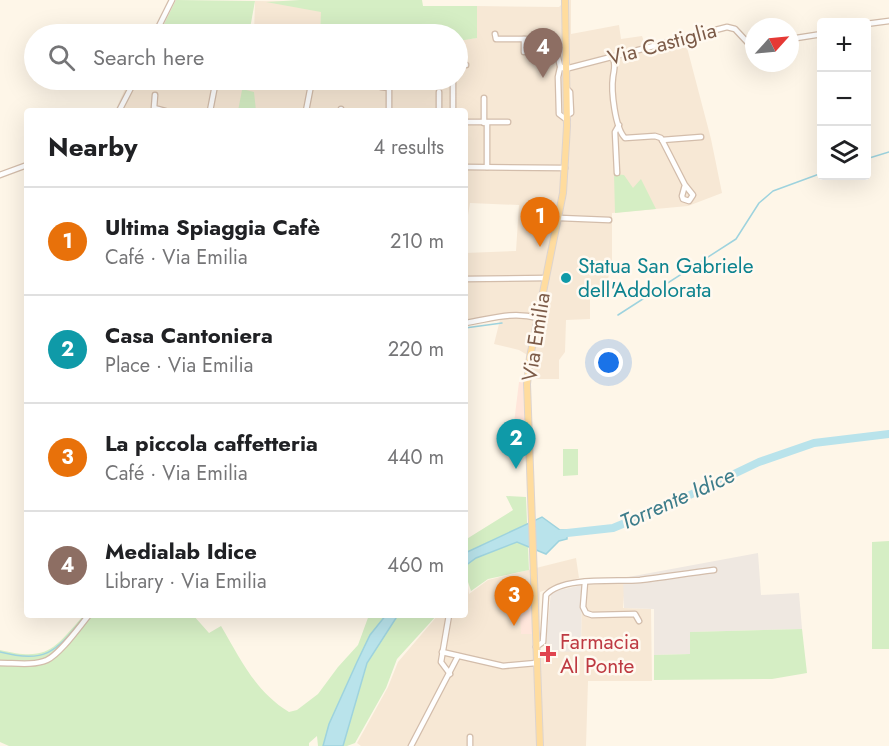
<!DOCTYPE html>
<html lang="en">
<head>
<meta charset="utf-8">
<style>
  body { margin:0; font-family:Jost,sans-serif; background:#f6f6f6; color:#202124 }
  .controls { position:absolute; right:18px; top:18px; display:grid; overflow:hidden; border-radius:6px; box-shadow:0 6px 24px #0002 }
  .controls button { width:54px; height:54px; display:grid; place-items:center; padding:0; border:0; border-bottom:2px solid #e0e0e0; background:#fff; color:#202124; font:30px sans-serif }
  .compass { position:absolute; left:745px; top:18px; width:54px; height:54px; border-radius:50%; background:#fff; box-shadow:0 6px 24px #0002; rotate:63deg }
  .you { position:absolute; left:609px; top:363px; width:21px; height:21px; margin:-15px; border:4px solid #fff; border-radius:50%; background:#1a73e8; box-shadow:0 0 0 9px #1a73e833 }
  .badge { display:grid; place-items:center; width:39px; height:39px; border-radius:50%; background:#0b8043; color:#fff; font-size:20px; font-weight:700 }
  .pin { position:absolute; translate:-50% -50px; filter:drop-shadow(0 2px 3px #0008) }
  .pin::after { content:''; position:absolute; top:32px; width:21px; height:18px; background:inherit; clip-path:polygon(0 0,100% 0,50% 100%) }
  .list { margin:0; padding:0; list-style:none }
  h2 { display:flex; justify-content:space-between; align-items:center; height:78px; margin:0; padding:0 24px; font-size:26px }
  h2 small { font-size:20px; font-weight:400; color:#757577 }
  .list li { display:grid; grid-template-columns:39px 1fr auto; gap:18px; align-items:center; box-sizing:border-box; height:108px; padding:0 24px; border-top:2px solid #e0e0e0 }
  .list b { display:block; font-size:22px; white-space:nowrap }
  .list p { margin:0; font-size:20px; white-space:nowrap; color:#757577 }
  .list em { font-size:20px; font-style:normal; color:#757577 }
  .icon { flex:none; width:33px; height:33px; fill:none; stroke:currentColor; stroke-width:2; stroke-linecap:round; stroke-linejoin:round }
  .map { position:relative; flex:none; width:889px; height:746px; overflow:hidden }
  .search { position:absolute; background:#fff; box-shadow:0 6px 24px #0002; left:24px; top:24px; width:444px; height:66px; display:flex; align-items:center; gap:15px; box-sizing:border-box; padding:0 21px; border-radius:33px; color:#757577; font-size:22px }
  .panel { position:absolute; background:#fff; box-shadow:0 6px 24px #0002; left:24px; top:108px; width:444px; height:510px; border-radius:6px }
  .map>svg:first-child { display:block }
  .residential { fill:#f7e8d5 }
  .commercial { fill:#ffe6db }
  .industrial { fill:#efe8e1 }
  .green { fill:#d5eec4 }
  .water { fill:#b9e3eb; stroke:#9ed3de; stroke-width:1.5 }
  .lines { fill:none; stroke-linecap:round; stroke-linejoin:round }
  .stream { stroke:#9ed3de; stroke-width:1.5 }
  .river { stroke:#b9e3eb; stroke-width:8 }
  .minor-casing { stroke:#d3bdab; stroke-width:7 }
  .major-casing { stroke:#ddd4cf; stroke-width:8 }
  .minor { stroke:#fff; stroke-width:4.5 }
  .major { stroke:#ffdc9e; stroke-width:6 }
  .culture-dot { fill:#0f9aa8; stroke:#fff9f0; stroke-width:2 }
  .health-dot { fill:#e0444e; stroke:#fff9f0; stroke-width:2 }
  .labels { text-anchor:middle; stroke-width:5; stroke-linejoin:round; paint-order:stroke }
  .street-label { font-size:21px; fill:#7c5b48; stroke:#fff9f0 }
  .culture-label { font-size:21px; fill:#0d838f; stroke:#fff9f0; text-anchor:start }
  .health-label { font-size:21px; fill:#be3a42; stroke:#fff9f0; text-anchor:start }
  .water-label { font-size:22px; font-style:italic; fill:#3c7c8a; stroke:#fff9f0 }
</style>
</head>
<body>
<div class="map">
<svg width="889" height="746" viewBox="0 0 889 746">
  <rect width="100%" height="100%" fill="#fef6e8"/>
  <g class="residential">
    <polygon points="566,0 571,0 571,34 619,25 621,39 642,36 645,45 684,36 711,139 722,193 688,206 612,213 612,265 604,292 590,290 590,319 566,320 565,352 559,360 559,379 532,379 534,359 519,350 494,344 501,316 465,322 465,253 516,251 519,205 470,203 467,221 465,221 465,111 115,111 129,80 458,80 458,40 477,38 477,6 559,7"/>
    <polygon points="255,1 322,2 320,34 254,34"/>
    <polygon points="576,558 579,578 540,592 539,651 581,651 582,585 625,583 623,608 651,609 652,681 588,681 586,746 361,746 357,743 388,687 398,662 438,615 465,615 465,589 468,587 469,594 488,580"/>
  </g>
  <g class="commercial">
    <polygon points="519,382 523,382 525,454 507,453 512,423 514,423"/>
    <polygon points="529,585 532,634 521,634 519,587"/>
  </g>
  <g class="industrial">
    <polygon points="758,553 761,595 799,593 802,629 690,632 690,654 654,655 654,609 624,608 623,578"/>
    <polygon points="582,585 581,652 545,651 551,592"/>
  </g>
  <g class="green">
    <polygon points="176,0 255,1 249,34 159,34"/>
    <polygon points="300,0 422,0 423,6 477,6 477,38 458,41 458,34 320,34 321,12 266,2"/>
    <polygon points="242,80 247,80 246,90 254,92 256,111 238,111 242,90 240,89"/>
    <polygon points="614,174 624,175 633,188 641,179 656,209 615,213"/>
    <polygon points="563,449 578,449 578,475 563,476"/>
    <polygon points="506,496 526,497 529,570 488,579 471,591 468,582 465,584 465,540 513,510"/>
    <polygon points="889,541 889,649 872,649 872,542"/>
    <path d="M84,615H193L209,633L221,626C241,660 255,691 289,712L297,710L318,694L338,667L358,645L369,615H437L397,659L386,688L355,743L347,746H318L317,736L309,743V746H9L0,742V650C49,662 54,648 84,615Z"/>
    <polygon points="802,629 807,673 772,679 654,680 654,655 690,654 690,632"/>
  </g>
  <g class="water">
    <polygon points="542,517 560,530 567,530 567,539 559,541 546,554 517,542 476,558 465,566 465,553"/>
    <polygon points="386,615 398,615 367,663 343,746 323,746 329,724 357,662 370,635"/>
  </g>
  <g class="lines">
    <g class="stream">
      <polyline points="866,159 889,152"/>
      <polyline points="618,315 736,239 759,203 773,191 822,173"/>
      <polyline points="465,328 502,323"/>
      <path d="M0,652C48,664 56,651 86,615"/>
    </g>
    <polyline class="river" points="558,534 613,528 671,504 759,462 814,443 889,434"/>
    <defs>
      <g id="minor">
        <polyline points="866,24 889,21"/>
        <polyline points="155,34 172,0"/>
        <polyline points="254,34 255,29 278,34"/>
        <polyline points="495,34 496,39 536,39 557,53 560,66 565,69 727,27 735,29 749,44 754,44"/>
        <polyline points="524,39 524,52"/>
        <polyline points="790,39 822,34"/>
        <path d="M613,58C616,66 614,69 613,77C611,91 615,128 625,138L655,136L661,138L685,185L682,196L683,199L689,201L693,195L685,185"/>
        <polyline points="458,65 466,65"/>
        <polyline points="560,68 558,77 559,114 567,120"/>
        <polyline points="378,80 381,87 389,88 389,80"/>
        <polyline points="453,80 453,111"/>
        <polyline points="389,88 389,111"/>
        <polyline points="567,89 570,92 571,113 567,115"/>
        <polyline points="439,92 439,110"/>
        <polyline points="155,95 154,108 165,111"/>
        <polyline points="119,111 135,80"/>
        <polyline points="210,111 216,80"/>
        <polyline points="306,111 312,80"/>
        <polyline points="341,111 341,109"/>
        <polyline points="465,122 508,122"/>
        <polyline points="484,123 484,98"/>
        <polyline points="662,140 701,137"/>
        <polyline points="465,167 565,168"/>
        <polyline points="487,167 487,123"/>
        <polyline points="617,173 615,132 619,125"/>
        <polyline points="0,175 27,165"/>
        <polyline points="560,218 609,220"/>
        <polyline points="465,279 546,278"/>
        <path d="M465,323C491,319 511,311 538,318"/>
        <polyline points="585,582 583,607 586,613 592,615 635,614 639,621"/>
        <polyline points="449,615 441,662 450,674"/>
        <path d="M536,647L543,642L546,595C563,576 616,582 640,580C665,577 689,573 714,570"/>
        <polyline points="442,652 503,666 536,663"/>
        <path d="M0,663C15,663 33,666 47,660C61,653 79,627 89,615"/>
        <polyline points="411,746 458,656"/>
        <polyline points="470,746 470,737"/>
      </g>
      <polyline id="major" points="540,746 527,384 530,357 563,193 567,126 565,0"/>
    </defs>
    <use href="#minor" class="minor-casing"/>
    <use href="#major" class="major-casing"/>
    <use href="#minor" class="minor"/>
    <use href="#major" class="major"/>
  </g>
  <circle class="culture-dot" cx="566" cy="278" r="6"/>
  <path class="health-dot" d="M545 645h6v6h6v6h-6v6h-6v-6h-6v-6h6z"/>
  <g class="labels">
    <g class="street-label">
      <text transform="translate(662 44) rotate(-15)" y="7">Via Castiglia</text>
      <text transform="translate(536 337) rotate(-81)" y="7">Via Emilia</text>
    </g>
    <g class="culture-label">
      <text x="578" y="273">Statua San Gabriele<tspan x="578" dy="24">dell'Addolorata</tspan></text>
    </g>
    <g class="health-label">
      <text x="560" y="649">Farmacia<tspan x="560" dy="24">Al Ponte</tspan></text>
    </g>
    <g class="water-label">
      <text transform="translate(677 498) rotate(-24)" y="8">Torrente Idice</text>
    </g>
  </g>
</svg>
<div class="controls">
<button>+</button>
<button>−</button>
<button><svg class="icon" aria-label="layers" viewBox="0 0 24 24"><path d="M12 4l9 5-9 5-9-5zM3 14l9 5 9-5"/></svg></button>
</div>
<svg class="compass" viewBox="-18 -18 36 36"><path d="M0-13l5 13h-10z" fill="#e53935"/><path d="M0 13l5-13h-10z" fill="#757577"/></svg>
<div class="you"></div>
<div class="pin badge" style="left:540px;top:247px;background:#e8710a">1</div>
<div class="pin badge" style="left:516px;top:469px;background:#0f9aa8">2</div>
<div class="pin badge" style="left:514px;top:626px;background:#e8710a">3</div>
<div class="pin badge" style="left:543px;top:78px;background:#8d6e63">4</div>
<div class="search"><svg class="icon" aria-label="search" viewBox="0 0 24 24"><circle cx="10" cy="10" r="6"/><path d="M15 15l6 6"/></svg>Search here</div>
<section class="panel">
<h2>Nearby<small>4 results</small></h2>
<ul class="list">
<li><span class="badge" style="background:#e8710a">1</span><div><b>Ultima Spiaggia Cafè</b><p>Café · Via Emilia</p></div><em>210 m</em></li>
<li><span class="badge" style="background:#0f9aa8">2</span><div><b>Casa Cantoniera</b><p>Place · Via Emilia</p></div><em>220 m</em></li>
<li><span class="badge" style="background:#e8710a">3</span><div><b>La piccola caffetteria</b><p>Café · Via Emilia</p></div><em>440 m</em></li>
<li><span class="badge" style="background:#8d6e63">4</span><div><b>Medialab Idice</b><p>Library · Via Emilia</p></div><em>460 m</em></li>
</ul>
</section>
</div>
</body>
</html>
